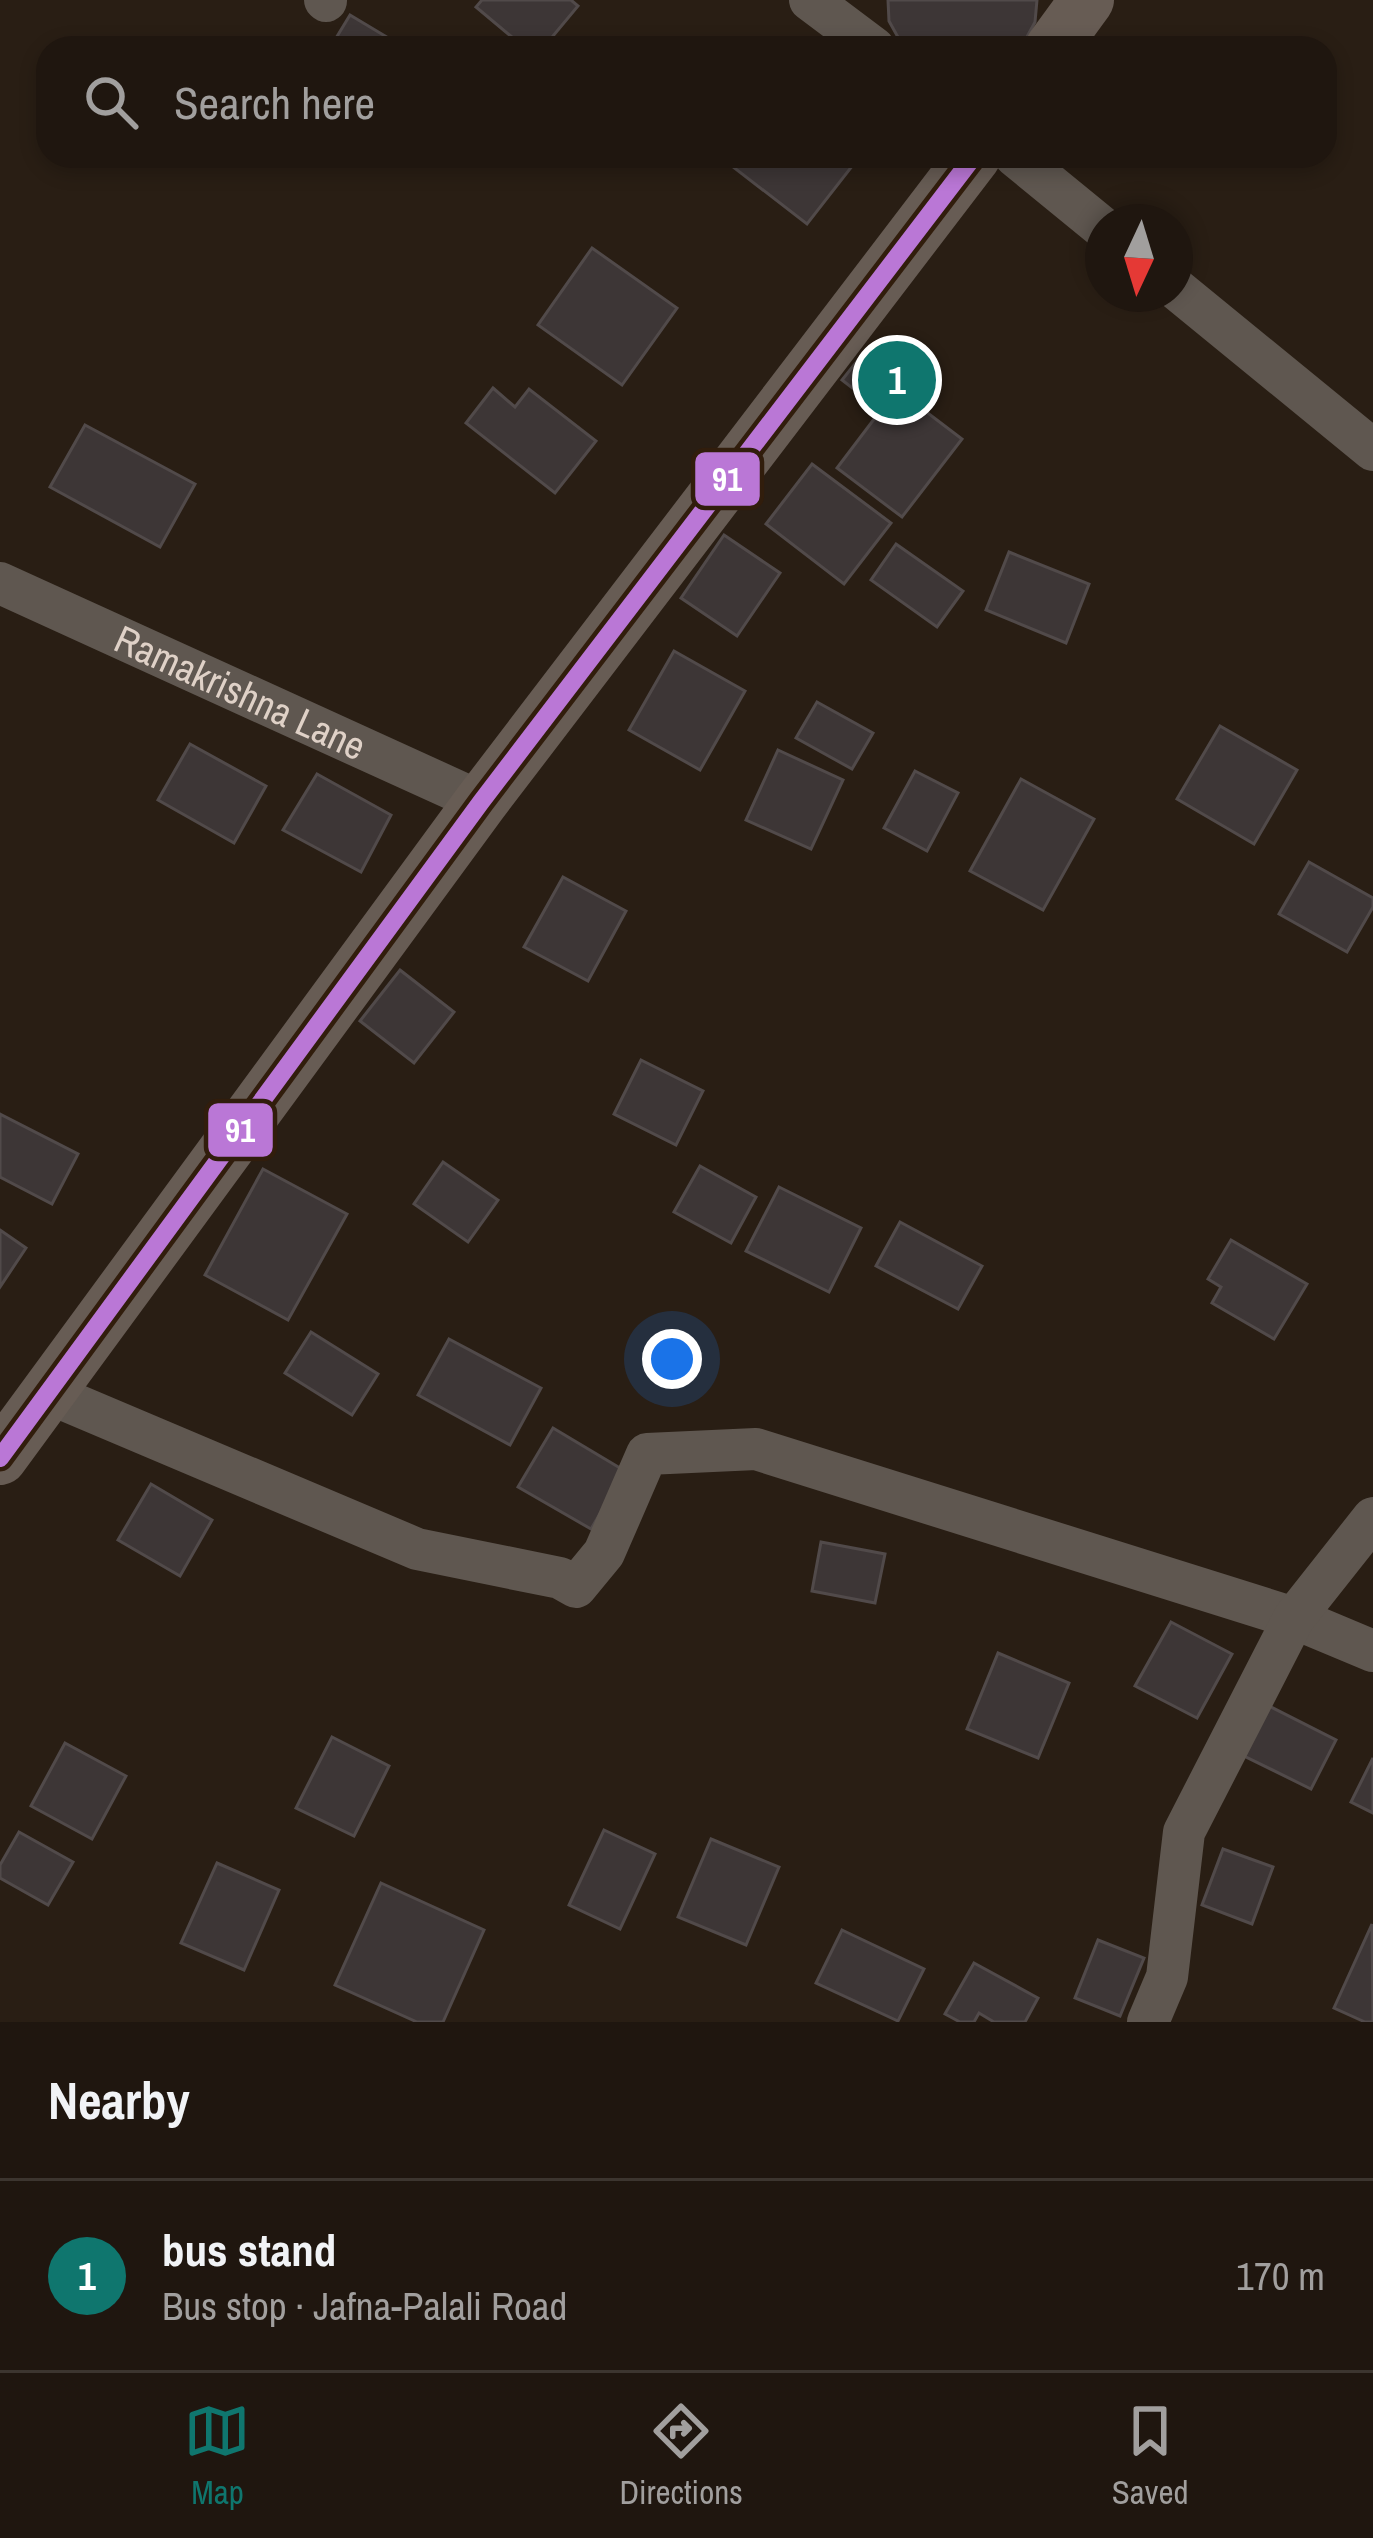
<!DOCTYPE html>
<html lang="en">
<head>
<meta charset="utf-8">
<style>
  body { margin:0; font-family:"Archivo Narrow",sans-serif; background:#271f18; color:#f1f3f6 }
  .compass { position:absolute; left:1085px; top:204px; width:108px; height:108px; border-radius:50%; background:#1f160f; box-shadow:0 6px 18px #0003; rotate:184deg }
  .you { position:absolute; left:672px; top:1359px; width:42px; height:42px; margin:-30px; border:9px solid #fff; border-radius:50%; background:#1a73e8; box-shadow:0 0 0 18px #1a73e833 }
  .badge { display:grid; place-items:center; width:78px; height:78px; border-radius:50%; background:#0f766e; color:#fff; font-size:39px; font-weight:700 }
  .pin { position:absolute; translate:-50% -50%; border:6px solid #fff; box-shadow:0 3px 12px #0006 }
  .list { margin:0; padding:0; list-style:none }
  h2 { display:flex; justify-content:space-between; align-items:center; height:156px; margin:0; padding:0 48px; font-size:51px }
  h2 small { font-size:39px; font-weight:400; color:#a19f9e }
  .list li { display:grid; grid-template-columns:78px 1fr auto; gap:36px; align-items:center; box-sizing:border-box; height:192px; padding:0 48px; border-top:3px solid #3c352f }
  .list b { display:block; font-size:45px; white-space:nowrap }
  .list p { margin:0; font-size:39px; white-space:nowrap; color:#a19f9e }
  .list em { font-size:39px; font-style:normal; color:#a19f9e }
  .icon { flex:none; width:66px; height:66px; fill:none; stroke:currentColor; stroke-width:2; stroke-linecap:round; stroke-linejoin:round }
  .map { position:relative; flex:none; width:1373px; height:2022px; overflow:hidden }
  .search { position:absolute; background:#1f160f; box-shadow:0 6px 18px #0003; left:36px; right:36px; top:36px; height:132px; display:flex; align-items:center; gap:30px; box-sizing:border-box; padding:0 42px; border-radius:36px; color:#a19f9e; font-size:45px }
  .sheet { height:348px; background:#1f160f }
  nav { display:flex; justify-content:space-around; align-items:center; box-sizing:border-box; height:168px; border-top:3px solid #3c352f; background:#1f160f; font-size:33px; color:#a19f9e }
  nav a { display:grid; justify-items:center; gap:6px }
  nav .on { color:#0f766e }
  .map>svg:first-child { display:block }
  .building { fill:#3d3636; stroke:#514a4a; stroke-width:3 }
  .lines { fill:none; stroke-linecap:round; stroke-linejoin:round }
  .minor { stroke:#5f5750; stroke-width:42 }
  .major { stroke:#675c54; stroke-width:54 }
  .bus-1-casing { stroke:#311d0c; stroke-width:27 }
  .bus-1 { stroke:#ba77d6; stroke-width:18 }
  .labels { text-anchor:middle; stroke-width:9; stroke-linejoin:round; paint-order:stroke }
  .street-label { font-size:39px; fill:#dfd1c7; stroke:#311d0c }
  .line-badge { stroke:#311d0c; stroke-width:4.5 }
  .badge-label { font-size:33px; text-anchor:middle; font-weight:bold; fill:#fff }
</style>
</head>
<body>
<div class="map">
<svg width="1373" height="2022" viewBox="0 0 1373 2022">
  <rect width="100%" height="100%" fill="#291e14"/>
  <g class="building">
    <polygon points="482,0 571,0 578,6 543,48 525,48 476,7"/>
    <polygon points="888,0 1037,0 1035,22 1021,48 904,48 889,21"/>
    <polygon points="350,15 405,48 330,48"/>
    <polygon points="719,156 860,156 807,224"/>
    <polygon points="592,248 677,308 622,385 538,325"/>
    <polygon points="858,360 962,439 902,517 837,468 881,410 842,380"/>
    <polygon points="493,388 515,407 529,389 596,441 555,493 466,423"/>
    <polygon points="85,425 195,484 160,547 50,487"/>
    <polygon points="812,464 891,523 844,584 766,524"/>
    <polygon points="724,535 780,573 737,636 681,598"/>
    <polygon points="896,544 963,591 937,627 871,580"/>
    <polygon points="1009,552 1089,584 1066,643 986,610"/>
    <polygon points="674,651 745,691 700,770 629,730"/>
    <polygon points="817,702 873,733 852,769 796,738"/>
    <polygon points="1220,726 1297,770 1254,844 1177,799"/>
    <polygon points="190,744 266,786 234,843 158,800"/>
    <polygon points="778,750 843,780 811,849 746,820"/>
    <polygon points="915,771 958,793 927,851 884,828"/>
    <polygon points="317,774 391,815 361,872 283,830"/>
    <polygon points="1021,779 1094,819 1043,910 970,871"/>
    <polygon points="1309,862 1373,898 1373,907 1347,952 1279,914"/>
    <polygon points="563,877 626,911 588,981 524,947"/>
    <polygon points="400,970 454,1012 414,1063 360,1021"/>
    <polygon points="641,1060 703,1091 676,1145 614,1114"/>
    <polygon points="0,1114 78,1154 52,1204 0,1177"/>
    <polygon points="443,1162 498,1200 468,1242 414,1204"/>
    <polygon points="700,1166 756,1197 731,1243 674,1212"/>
    <polygon points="263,1169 347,1214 288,1320 205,1275"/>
    <polygon points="779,1187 861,1228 829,1292 746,1251"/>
    <polygon points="900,1222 982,1266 958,1309 876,1266"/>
    <polygon points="0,1230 26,1248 0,1287"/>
    <polygon points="1231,1240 1307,1284 1274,1339 1212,1303 1221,1287 1208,1279"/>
    <polygon points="311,1332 378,1374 352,1415 285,1373"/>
    <polygon points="449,1339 541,1388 510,1445 418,1395"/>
    <polygon points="553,1428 625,1471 591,1529 518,1487"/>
    <polygon points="151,1484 212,1520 180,1576 118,1540"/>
    <polygon points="821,1542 885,1554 875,1603 812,1591"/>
    <polygon points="1171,1622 1232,1654 1197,1718 1135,1686"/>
    <polygon points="998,1653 1069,1683 1038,1758 967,1729"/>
    <polygon points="1267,1705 1336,1740 1311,1789 1242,1755"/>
    <polygon points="332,1737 389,1766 354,1836 296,1808"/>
    <polygon points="65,1743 126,1776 92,1839 31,1806"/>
    <polygon points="1373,1758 1373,1813 1351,1802"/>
    <polygon points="604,1830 655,1854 620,1929 569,1905"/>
    <polygon points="19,1832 73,1862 48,1905 0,1878 0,1865"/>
    <polygon points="711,1839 779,1867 746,1945 678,1917"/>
    <polygon points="1223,1849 1273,1867 1252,1924 1202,1905"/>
    <polygon points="217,1863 279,1890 244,1970 181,1943"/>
    <polygon points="381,1883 484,1930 443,2022 417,2022 335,1985"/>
    <polygon points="1372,1924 1373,2022 1365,2022 1334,2008"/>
    <polygon points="842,1930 924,1969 898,2021 816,1983"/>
    <polygon points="1098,1940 1144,1958 1120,2016 1075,1998"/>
    <polygon points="974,1963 1038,1998 1025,2022 994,2022 979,2013 974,2022 960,2022 945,2014"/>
  </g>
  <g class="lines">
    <g class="minor">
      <polyline points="325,0 326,1"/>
      <polyline points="810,0 874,48"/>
      <polyline points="1015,156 1103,228"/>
      <polyline points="1175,288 1373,450"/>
      <path id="s1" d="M0,583L481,802"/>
      <polyline points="48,1393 417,1549 560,1578 576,1587 604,1553 647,1454 756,1449 1294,1618 1373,1651"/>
      <polyline points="1148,2022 1167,1977 1184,1832 1294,1618 1373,1518"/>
    </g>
    <g class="major">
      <polyline points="1052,48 1087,0"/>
      <polyline points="0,1458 481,802 974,156"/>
    </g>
    <defs>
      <polyline id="bus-1" points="0,1458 481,802 974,156"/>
    </defs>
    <use href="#bus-1" class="bus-1-casing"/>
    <use href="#bus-1" class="bus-1"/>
  </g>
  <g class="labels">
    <g class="street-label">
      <text dy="14" stroke="none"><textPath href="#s1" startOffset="264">Ramakrishna Lane</textPath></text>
    </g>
  </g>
  <g class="line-badge">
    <rect x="693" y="450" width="69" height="58" rx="12" fill="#ba77d6"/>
    <rect x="206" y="1101" width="69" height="58" rx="12" fill="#ba77d6"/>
  </g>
  <g class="badge-label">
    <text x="727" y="491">91</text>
    <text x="240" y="1142">91</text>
  </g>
</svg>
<svg class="compass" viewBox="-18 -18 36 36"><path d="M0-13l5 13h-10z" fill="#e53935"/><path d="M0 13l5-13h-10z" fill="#a19f9e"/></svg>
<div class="you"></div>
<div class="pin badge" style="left:897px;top:380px">1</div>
<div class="search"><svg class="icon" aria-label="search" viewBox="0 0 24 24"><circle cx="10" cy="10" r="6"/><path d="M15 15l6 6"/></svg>Search here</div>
</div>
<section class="sheet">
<h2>Nearby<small></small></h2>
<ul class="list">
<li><span class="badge">1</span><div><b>bus stand</b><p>Bus stop · Jafna-Palali Road</p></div><em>170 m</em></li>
</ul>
</section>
<nav>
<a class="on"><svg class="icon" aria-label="map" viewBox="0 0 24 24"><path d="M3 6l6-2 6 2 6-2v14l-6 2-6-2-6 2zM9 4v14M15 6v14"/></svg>Map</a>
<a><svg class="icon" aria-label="directions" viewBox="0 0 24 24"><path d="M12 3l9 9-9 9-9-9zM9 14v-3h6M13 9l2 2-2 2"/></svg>Directions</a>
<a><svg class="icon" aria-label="saved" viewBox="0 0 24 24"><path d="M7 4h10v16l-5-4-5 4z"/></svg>Saved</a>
</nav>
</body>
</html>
